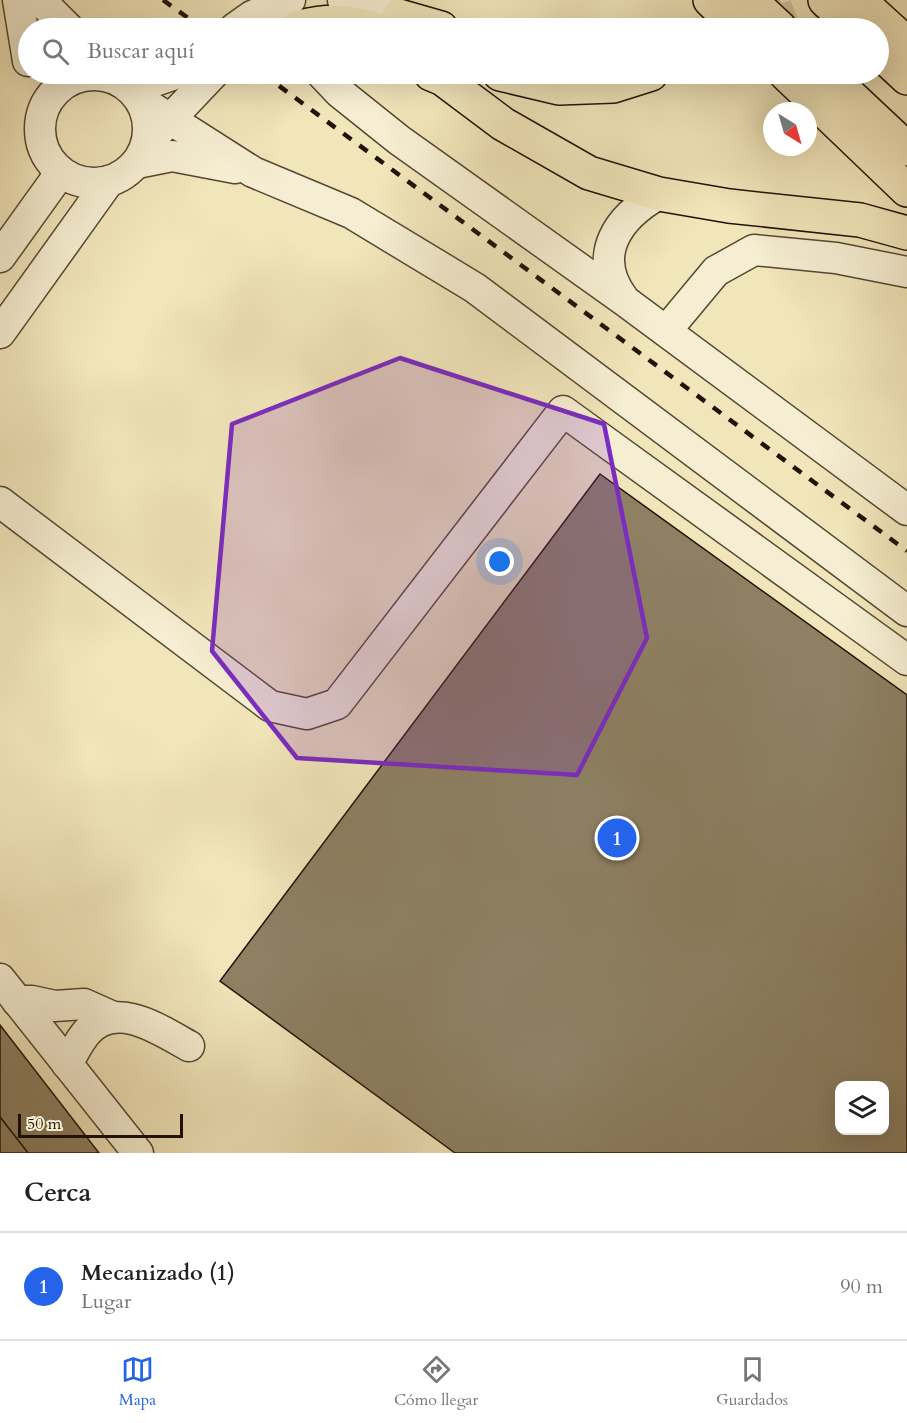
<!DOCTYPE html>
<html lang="es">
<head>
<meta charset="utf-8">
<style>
  body { margin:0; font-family:Cardo,serif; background:#f2f2f2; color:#222 }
  .controls { position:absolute; right:18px; bottom:18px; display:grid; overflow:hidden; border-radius:12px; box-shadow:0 6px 24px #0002 }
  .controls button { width:54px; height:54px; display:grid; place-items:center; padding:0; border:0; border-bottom:2px solid #e0e0e0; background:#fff; color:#222; font:30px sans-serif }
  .compass { position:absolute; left:763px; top:102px; width:54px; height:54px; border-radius:50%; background:#fff; box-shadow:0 6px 24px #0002; rotate:143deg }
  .scale { position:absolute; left:18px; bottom:15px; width:165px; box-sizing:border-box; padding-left:6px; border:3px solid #211204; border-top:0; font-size:16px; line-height:21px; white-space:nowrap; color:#211204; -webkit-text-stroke:4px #f6eed2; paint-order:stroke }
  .you { position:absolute; left:500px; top:562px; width:21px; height:21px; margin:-15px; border:4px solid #fff; border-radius:50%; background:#1a73e8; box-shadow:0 0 0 9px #1a73e833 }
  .badge { display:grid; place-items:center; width:39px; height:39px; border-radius:50%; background:#2563eb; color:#fff; font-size:20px; font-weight:700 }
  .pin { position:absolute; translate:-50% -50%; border:3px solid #fff; box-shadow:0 2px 6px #0006 }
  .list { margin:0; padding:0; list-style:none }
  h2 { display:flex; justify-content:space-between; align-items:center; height:78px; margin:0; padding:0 24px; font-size:26px }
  h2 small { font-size:20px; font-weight:400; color:#767676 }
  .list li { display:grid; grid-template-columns:39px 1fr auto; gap:18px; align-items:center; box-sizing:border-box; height:108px; padding:0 24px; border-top:2px solid #e0e0e0 }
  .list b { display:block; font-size:22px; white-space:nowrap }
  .list p { margin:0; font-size:20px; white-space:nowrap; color:#767676 }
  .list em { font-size:20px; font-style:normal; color:#767676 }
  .icon { flex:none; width:33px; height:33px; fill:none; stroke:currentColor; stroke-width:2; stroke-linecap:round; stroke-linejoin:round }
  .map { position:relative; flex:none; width:907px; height:1153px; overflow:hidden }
  .search { position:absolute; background:#fff; box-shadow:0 6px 24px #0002; left:18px; right:18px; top:18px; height:66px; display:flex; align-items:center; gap:15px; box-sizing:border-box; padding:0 21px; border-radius:33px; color:#767676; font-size:22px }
  .sheet { height:186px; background:#fff }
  nav { display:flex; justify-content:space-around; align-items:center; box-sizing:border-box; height:84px; border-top:2px solid #e0e0e0; background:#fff; font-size:16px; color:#767676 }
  nav a { display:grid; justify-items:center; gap:3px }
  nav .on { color:#2563eb }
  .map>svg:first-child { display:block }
  .building { fill:#8d8063; stroke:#211204; stroke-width:1.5; fill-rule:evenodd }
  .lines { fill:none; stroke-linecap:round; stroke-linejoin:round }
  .highway-tunnel { stroke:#d2c59f; stroke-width:33; stroke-dasharray:33 16; stroke-linecap:butt }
  .minor-casing { stroke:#554732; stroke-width:33 }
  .highway-casing { stroke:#211204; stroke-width:36 }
  .minor { stroke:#f6eed2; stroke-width:30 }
  .highway { stroke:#f1e5ba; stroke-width:33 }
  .rail { stroke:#211204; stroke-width:4.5; stroke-dasharray:10 10; stroke-linecap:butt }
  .marked { fill:#7b2cbf; fill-opacity:0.2; stroke:#7b2cbf; stroke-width:4.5; stroke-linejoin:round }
</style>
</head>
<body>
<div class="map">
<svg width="907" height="1153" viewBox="0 0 907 1153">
  <rect width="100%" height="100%" fill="#f1e5ba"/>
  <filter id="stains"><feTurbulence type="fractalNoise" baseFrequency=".00333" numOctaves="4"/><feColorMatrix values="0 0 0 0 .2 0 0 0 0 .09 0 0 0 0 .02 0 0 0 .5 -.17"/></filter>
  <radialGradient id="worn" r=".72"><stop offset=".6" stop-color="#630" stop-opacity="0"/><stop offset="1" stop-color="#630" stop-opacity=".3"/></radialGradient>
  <g class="building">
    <path d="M600,474L907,695V1153H455L220,981ZM840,1086H884V1130H840Z"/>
    <polygon points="0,1025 99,1153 28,1153 0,1117"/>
    <polygon points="0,1117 28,1153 0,1153"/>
  </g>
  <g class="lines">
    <g class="highway-tunnel">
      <polyline points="712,28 780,0"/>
      <polyline points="766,28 835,0"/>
    </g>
    <defs>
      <g id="minor">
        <polyline points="18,0 28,61"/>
        <polyline points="40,0 68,28"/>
        <polyline points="343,0 399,16"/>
        <polyline points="235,28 252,16 290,0"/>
        <polyline points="322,74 339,92 399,140 625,301 907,510"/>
        <circle cx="94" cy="129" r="54"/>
        <polyline points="124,84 152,82 175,74"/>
        <polyline points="140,100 253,172 351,213 475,288 907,611"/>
        <polyline points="157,133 213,74"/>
        <polyline points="137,163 172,156 235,168"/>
        <polyline points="0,257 61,172"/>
        <path d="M623,298C591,255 618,217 659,194"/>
        <polyline points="666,331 716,271 754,250 836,258 907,272"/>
        <polyline points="0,333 109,181"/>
        <polyline points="0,502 270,706 307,714 337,704 563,411 907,660"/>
        <polyline points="0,979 138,1153"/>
        <polyline points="17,1001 32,1001 55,1006 84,1004 113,1017"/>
        <path d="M67,1064C73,1054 79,1041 87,1032C116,999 160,1030 189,1046"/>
      </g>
      <g id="highway">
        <polyline points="710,0 739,28"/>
        <polyline points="750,0 780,28"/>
        <polyline points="825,0 855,28"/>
        <polyline points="859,0 907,44"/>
        <polyline points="399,16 441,28"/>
        <path d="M299,27C329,20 343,21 373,28"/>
        <polyline points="878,51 907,78"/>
        <polyline points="431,74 443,79 503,124 589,173 659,194 729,206 860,220 907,233"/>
        <polyline points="500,74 559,88 613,86 651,74"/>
        <polyline points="786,74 907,190"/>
        <polyline points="827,74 907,149"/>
      </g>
    </defs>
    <use href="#minor" class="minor-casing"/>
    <use href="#highway" class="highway-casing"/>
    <use href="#minor" class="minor"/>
    <use href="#highway" class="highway"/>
    <g class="rail">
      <polyline points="163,0 202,28"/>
      <polyline points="263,74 907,551"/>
    </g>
  </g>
  <path class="marked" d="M400,358L604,424L647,638L577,775L297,758L212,651L232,424Z"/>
  <rect width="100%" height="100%" filter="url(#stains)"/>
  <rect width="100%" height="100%" fill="url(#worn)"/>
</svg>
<div class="controls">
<button><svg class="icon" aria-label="layers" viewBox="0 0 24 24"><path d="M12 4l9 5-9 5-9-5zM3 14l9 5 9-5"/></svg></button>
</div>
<svg class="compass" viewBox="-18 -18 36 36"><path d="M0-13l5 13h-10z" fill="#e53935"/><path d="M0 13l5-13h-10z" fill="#767676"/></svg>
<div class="scale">50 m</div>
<div class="you"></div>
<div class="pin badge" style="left:617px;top:838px">1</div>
<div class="search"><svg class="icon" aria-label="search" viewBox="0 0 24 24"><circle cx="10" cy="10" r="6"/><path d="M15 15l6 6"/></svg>Buscar aquí</div>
</div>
<section class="sheet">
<h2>Cerca<small></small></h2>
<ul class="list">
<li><span class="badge">1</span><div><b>Mecanizado (1)</b><p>Lugar</p></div><em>90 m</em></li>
</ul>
</section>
<nav>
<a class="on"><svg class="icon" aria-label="map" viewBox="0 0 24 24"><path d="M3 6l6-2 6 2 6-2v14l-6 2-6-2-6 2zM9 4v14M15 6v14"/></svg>Mapa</a>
<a><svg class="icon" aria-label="directions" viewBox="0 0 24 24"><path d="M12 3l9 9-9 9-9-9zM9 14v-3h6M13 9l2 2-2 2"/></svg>Cómo llegar</a>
<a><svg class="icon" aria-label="saved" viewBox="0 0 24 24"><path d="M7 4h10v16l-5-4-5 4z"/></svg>Guardados</a>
</nav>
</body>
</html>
